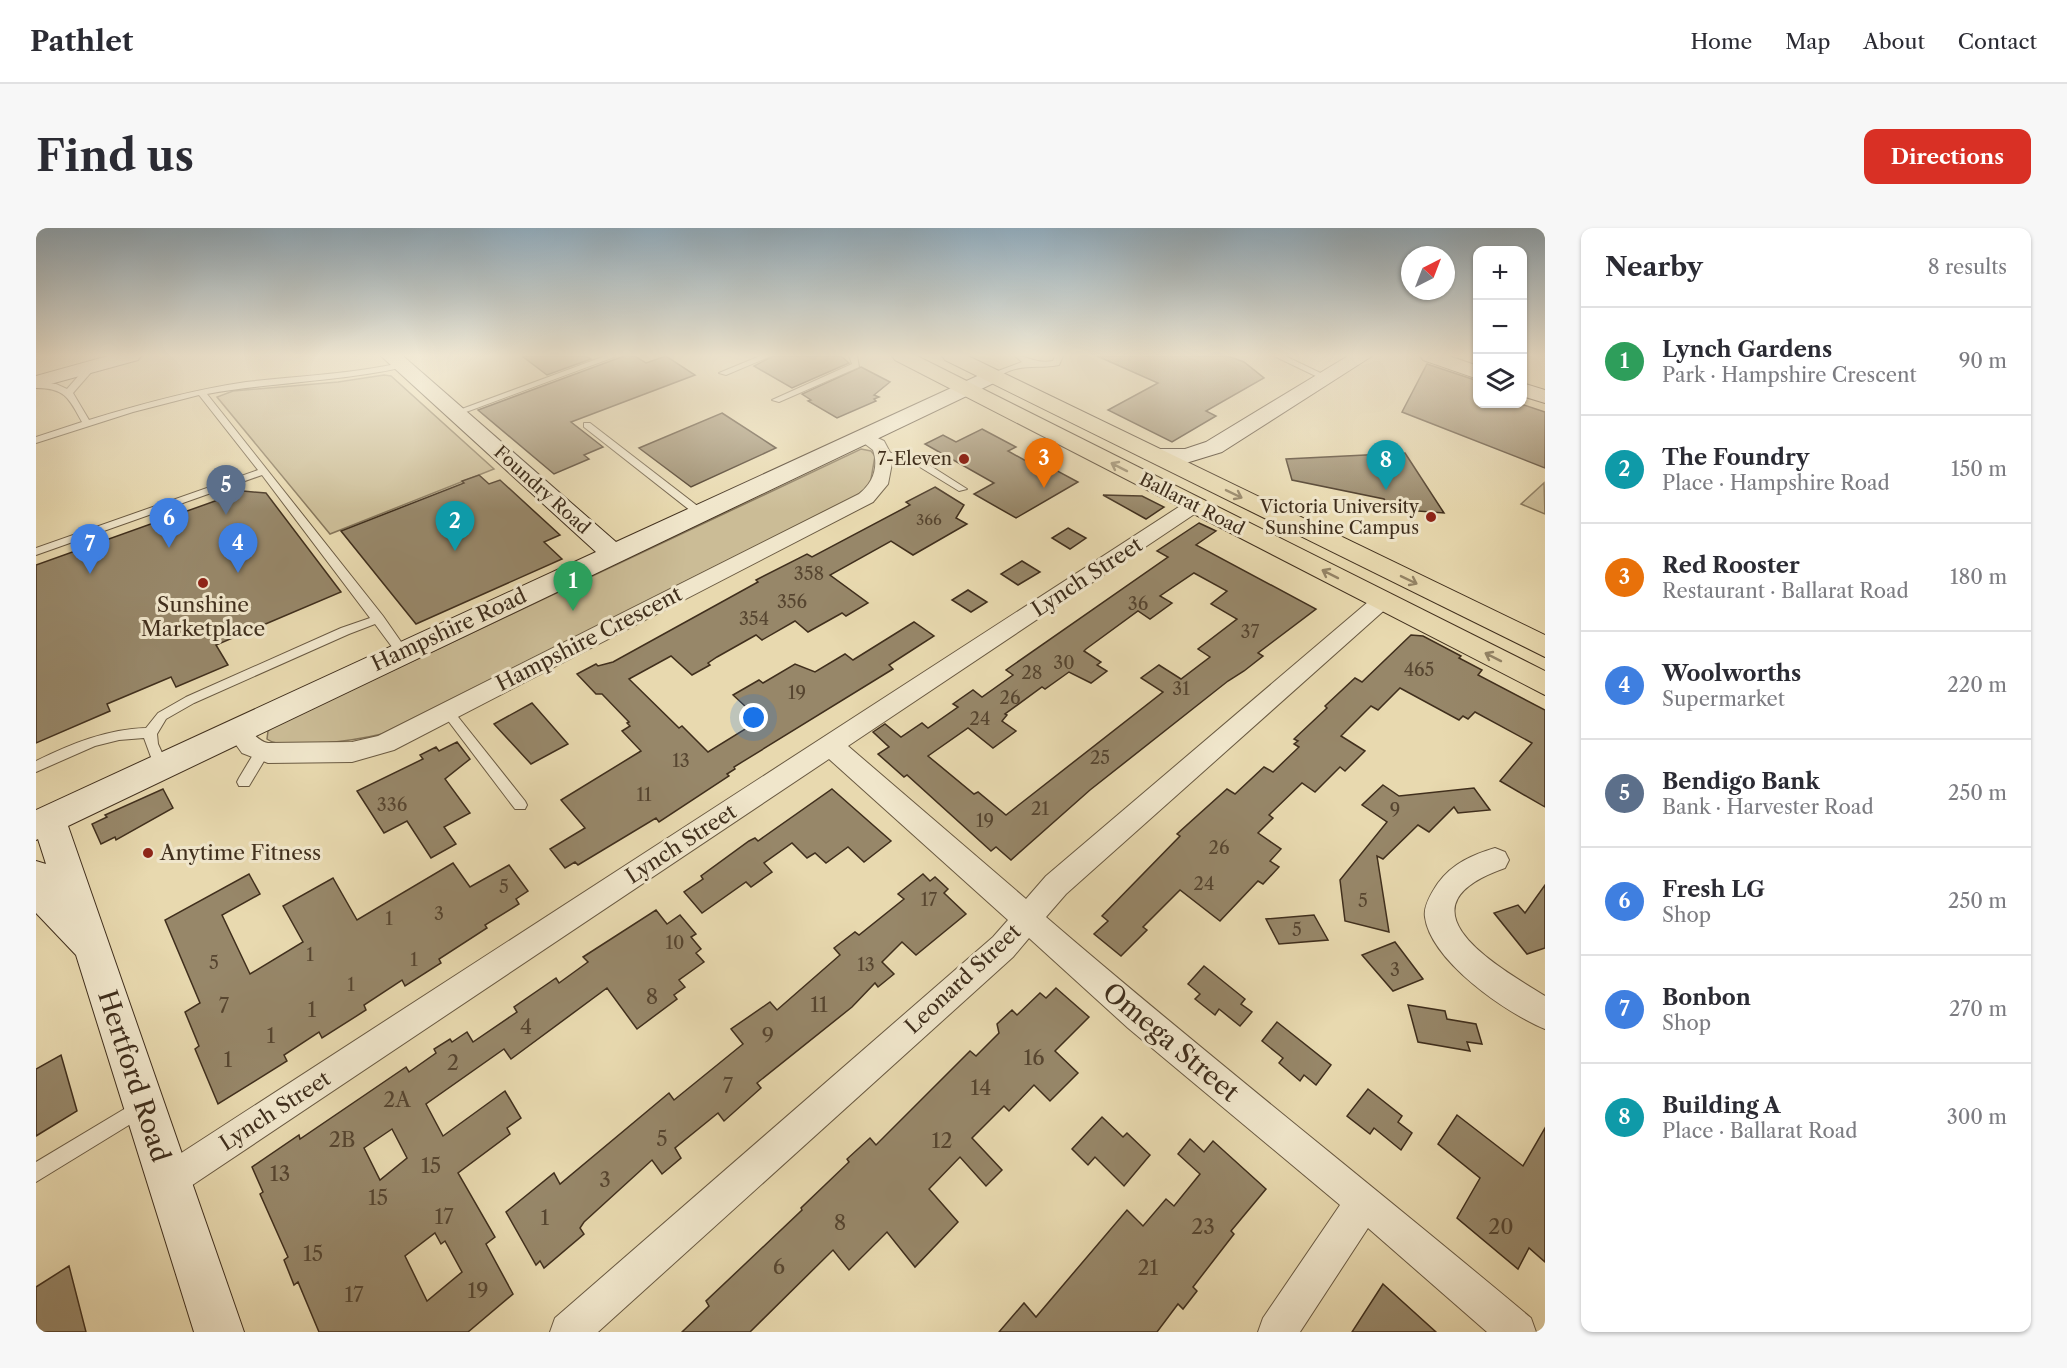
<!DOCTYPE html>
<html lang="en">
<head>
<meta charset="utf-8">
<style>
  body { margin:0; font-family:"Libre Caslon Text",serif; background:#f7f7f7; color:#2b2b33 }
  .controls { position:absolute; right:18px; top:18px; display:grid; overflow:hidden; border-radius:12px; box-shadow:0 2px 4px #0004 }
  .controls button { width:54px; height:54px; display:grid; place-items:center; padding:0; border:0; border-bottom:2px solid #e1e1e2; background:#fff; color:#2b2b33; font:30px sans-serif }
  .compass { position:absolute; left:1365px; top:18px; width:54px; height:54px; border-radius:50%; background:#fff; box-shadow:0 2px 4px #0004; rotate:42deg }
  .you { position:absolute; left:718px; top:490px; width:21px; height:21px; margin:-15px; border:4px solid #fff; border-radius:50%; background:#1a73e8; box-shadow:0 0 0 9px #1a73e833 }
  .badge { display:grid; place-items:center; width:39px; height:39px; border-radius:50%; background:#d93025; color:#fff; font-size:20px; font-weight:700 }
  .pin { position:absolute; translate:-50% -50px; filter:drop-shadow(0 2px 3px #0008) }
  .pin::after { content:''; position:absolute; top:32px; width:21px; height:18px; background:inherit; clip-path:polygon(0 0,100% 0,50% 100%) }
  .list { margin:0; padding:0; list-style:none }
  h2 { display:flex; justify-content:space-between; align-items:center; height:78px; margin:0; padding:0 24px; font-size:26px }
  h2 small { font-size:20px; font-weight:400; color:#7c7c81 }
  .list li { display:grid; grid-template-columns:39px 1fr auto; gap:18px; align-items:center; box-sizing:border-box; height:108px; padding:0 24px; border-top:2px solid #e1e1e2 }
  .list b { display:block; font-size:22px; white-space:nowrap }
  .list p { margin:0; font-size:20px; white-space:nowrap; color:#7c7c81 }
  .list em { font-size:20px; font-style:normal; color:#7c7c81 }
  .icon { flex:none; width:33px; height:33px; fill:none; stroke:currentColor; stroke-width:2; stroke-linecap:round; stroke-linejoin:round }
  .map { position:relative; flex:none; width:1509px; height:1104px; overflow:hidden; border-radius:12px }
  header { display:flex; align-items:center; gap:36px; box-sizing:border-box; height:84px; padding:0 30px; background:#fff; border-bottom:2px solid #e1e1e2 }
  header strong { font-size:28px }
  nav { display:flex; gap:33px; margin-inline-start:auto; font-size:21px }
  .intro { display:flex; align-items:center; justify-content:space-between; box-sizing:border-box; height:144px; padding:0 36px }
  h1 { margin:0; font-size:42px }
  .button { padding:15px 27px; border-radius:12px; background:#d93025; color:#fff; font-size:21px; font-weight:700 }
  main { display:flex; gap:36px; padding:0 36px }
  aside { flex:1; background:#fff; border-radius:12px; box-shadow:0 2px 4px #0004 }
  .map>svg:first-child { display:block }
  .green { fill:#cbbc96; stroke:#86765a; stroke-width:1.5 }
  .building { fill:#978769; stroke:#402f1d; stroke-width:1.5; fill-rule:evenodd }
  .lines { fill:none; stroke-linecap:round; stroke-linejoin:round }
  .lane-casing { stroke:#6a5a42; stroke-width:2 }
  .street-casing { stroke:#6a5a42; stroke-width:2 }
  .secondary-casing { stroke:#402f1d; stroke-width:2 }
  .highway-casing { stroke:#402f1d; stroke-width:2 }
  .lane { fill:#f0e6cb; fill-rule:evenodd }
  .street { fill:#f0e6cb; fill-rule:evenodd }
  .secondary { fill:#f0e6cb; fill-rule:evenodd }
  .highway { fill:#e8d9af; fill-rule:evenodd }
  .oneway { stroke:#948466 }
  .poi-dot { fill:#8f2418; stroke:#f0e6cb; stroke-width:2 }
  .labels { text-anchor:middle; stroke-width:6; stroke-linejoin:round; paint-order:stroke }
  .far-number-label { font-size:15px; fill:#564530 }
  .far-poi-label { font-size:18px; fill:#402f1d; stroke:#f0e6cb; text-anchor:end }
  .far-street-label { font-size:18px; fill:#402f1d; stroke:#f0e6cb }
  .number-label { font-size:18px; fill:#564530 }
  .street-label { font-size:21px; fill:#402f1d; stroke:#f0e6cb }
  .poi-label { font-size:21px; fill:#402f1d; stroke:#f0e6cb }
  .near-number-label { font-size:21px; fill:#564530 }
  .near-street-label { font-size:26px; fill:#402f1d; stroke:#f0e6cb }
</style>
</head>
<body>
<header>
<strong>Pathlet</strong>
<nav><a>Home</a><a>Map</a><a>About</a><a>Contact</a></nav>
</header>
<div class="intro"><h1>Find us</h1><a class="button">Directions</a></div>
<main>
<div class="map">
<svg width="1509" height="1104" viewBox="0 0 1509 1104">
  <rect width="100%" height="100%" fill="#e8d9af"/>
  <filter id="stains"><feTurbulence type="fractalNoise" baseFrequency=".00333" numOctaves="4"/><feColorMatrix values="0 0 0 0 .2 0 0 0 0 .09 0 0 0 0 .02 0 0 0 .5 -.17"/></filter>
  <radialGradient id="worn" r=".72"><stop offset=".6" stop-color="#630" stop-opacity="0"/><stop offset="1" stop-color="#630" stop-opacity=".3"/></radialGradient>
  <g class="green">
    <polygon points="348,147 355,148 458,241 294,306 181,169 197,163 302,154"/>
    <path d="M825,221L835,223L839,228L834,257L820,268L346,506C325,511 247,524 231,511L232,503L239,498Z"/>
    <polygon points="1508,255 1509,286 1485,276"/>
  </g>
  <g class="building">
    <polygon points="486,128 550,128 555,131 511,147"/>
    <polygon points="588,128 599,128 610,135 630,128 659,147 535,194 567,219 548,227 553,231 518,246 442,182"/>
    <polygon points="737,128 805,128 813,135 756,160 718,138"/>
    <polygon points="1061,128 1192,128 1208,134 1228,150 1170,183 1180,188 1136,214 1072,182 1122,155"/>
    <polygon points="1391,136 1442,153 1442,176 1485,176 1509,184 1509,240 1366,184"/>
    <polygon points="825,139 854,154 838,167 843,169 838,171 840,173 801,190 772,173 775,172 766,166"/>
    <polygon points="686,185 740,220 655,259 603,220"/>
    <polygon points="946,201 980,219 972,223 1010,244 1016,240 1042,254 980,290 938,266 958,255 889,216 907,207 920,214"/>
    <polygon points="1369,225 1408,285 1354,281 1348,271 1256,252 1250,231"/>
    <polygon points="443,247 453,256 464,252 524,307 508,314 526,331 380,396 305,303 428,255 426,253"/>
    <polygon points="899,259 928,277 920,290 931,296 877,327 855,313 794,347 832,375 810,388 806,385 772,404 759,393 726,412 720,407 681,429 672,435 674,437 656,447 635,428 593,451 643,500 646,498 672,524 724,492 697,467 723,452 727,455 759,436 779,444 809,426 817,432 878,394 898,408 853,437 857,441 698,539 699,541 691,546 693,548 623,594 620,590 542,637 539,634 529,640 514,621 549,600 525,572 605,523 586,503 594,498 591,495 593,494 566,466 560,466 541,446 560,436 562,438 577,434 722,354 720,352 771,326 776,329 874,277 870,274"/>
    <polygon points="207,263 230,265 305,364 180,417 192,437 140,459 135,449 71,476 74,483 0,515 0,337"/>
    <polygon points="1067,267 1106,268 1128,279 1110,291"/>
    <path d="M1163,295L1180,303L1160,317L1280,381L1222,425L1227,428L1208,443L1192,453L1054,562L975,632L960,619L955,623L871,547L868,549L842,526L853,519L837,504L849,496L865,509L886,495L892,500L922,479L917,476L937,462L946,469L977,447L970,442L1132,329L1121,323ZM1158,345L1191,363L1175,376L1201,391L1162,421L1174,429L1145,451L1123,437L1105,450L1127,464L970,587L942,564L938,566L892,528L932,500L957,520L980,503L966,493L971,487L969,486L1006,459L1009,461L1033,444L1055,455L1071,443L1061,437L1065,434L1048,423L1050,421L1102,383L1114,391L1136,375L1124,368Z"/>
    <polygon points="1032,300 1050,310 1034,321 1016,310"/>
    <polygon points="986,333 1004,344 982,357 965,346"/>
    <polygon points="932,362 951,374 935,384 916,372"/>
    <polygon points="1375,407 1387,408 1425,428 1423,430 1446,442 1442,447 1509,482 1509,579 1464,553 1496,515 1439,484 1432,491 1427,488 1423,492 1364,460 1342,482 1335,478 1305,508 1329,523 1309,543 1304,539 1279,564 1266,555 1233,587 1237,590 1222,605 1245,621 1234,633 1243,639 1227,656 1222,653 1184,693 1144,662 1107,699 1111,702 1085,728 1058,706 1072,693 1066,688 1144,608 1141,606 1191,561 1199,566 1228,539 1237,544 1263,519 1258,516 1262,513 1258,511 1291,480 1289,478 1319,450 1326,454"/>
    <polygon points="496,475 532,516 495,536 458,496"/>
    <polygon points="421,514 434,531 409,551 434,585 408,599 420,616 395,630 371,593 348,605 321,563 387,531 384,527 400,519 403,523"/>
    <polygon points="1347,557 1363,568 1438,560 1454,582 1422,585 1418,579 1393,604 1382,597 1347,631 1341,628 1353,704 1309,693 1304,652 1351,594 1326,577"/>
    <polygon points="127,561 137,580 80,612 79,609 65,616 56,596 71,589 69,587"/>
    <polygon points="796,561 855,613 828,634 812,619 790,635 779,625 771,630 756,615 728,635 736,644 715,659 710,654 666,685 648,664 667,651 665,648 713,613 719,610 722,613"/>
    <polygon points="417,635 434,659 473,637 492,663 480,671 483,676 449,697 451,700 403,731 405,735 369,758 366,752 328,777 330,782 286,810 283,804 248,827 251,833 182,876 159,821 163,818 149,784 164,775 129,692 213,646 224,666 186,687 214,746 267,714 247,678 297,650 321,692"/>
    <polygon points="887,646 894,653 899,649 912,661 908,665 930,686 880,727 866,714 846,734 858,746 842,759 839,755 816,779 721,855 725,860 688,893 682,885 639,920 645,930 626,946 616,932 548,994 544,1000 548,1006 508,1040 504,1033 500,1037 470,984 518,945 524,956 633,865 638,872 707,816 695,801 734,774 741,782 804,727 798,720 819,704 823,707 868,671 862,666"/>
    <polygon points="1509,657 1509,720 1491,726 1458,685 1482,677 1489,685"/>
    <path d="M620,682L631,696L644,687L660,706L655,709L665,721L660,725L668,734L643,752L649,759L638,767L641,771L601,801L571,760L475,831L468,821L390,876L407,908L469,863L485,890L471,900L474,906L422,945L459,1009L450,1016L477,1066L432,1104H283L262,1054L258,1057L248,1032L252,1029L224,966L227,964L216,939L263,907L264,911L370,839L373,844L400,825L398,821L414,811L416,814L431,804L437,814L481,784L478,779L520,750L523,755L552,734L547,729ZM356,901L371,930L344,952L328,920ZM399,1005L405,1016L409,1013L426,1044L391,1073L369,1028Z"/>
    <polygon points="1278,687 1292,712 1243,716 1230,691"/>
    <polygon points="1359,714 1387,751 1357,763 1326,727"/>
    <polygon points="1168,738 1209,771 1205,776 1216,784 1204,798 1183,781 1179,787 1159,771 1164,766 1152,756"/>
    <polygon points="1020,760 1053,789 1019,823 1042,845 1014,873 998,857 973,883 968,878 936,910 966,942 950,958 924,929 893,961 922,994 879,1039 851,1004 813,1042 797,1022 714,1104 646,1104 673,1078 670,1073 766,982 765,980 813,934 811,931 834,910 840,917 934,823 940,828 963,805 961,796 976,782 981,787 1004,765 1010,770"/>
    <polygon points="1372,777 1409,783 1411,791 1440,796 1446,816 1431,814 1434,823 1382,814"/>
    <polygon points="1241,794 1295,837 1280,857 1268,847 1264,853 1243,835 1247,830 1226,813"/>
    <polygon points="25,827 41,883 0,908 0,841"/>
    <polygon points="1332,861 1366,888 1362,894 1376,905 1365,922 1338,900 1334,906 1311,888"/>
    <polygon points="1421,887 1487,938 1509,900 1509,1034 1493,1020 1482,1041 1421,990 1444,950 1402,916"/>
    <polygon points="1066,889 1087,909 1091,905 1114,927 1088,958 1059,929 1052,937 1036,921"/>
    <polygon points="1154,911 1168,924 1177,913 1230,961 1195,1003 1198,1006 1157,1059 1161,1063 1147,1081 1142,1076 1121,1104 963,1104 988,1075 1000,1089 1091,982 1107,998 1130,971 1138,978 1164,946 1142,926"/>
    <polygon points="33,1038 50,1104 0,1104 0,1059"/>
    <polygon points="1347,1056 1400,1104 1316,1104"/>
  </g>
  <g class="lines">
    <defs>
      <g id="lane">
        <polygon points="569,128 581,128 422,187 415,185"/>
        <polygon points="724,128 735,128 690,147 683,145"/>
        <polygon points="813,128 821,128 823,139 743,174 736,172 816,136"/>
        <path d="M979,128C994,128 998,136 1017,133L1019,128H1027L1023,137C1004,141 992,136 973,143C966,146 961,150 954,150V146L986,134Z"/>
        <polygon points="1238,128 1249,128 1295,150 1288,152"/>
        <path d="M365,135H368V139C303,154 236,154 171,166L347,388L370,421L372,424L370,427H362L339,396L313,406L158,475L130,491L121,506L122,516L133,540L131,544H121L119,540L108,510L83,512L59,518L0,544V533C35,516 71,501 110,500L122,485L150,469L305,400L334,390L226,247L0,327V320L222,242L163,167L97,184L0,215V209L46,194C33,170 29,160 0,160V154L20,156L31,161L52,137H58V141L37,165L53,192C105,176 156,162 210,154C262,148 314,146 365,135Z"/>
        <polygon points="548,195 554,195 668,283 668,287 660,287 548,199"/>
        <polygon points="848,224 879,228 931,261 923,263 874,233 845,229 845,225"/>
        <polygon points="411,478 415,480 489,573 491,577 489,581 479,581 407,486 405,483"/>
        <polygon points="226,519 233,524 231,528 213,558 203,558 201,554 203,550 221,520"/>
        <polygon points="105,871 111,874 114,880 111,886 0,954 0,934"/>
      </g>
      <g id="street">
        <path d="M829,204L848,213L857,230L852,256L837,274L358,522L316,534L232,535L206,525L190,503L193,497C214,490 214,511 232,515L316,514L342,508L823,266C837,255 843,239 837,222L820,209Z"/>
        <path d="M1159,271L1166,273L1168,277L1166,281L812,518L990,671L1010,648L1339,368H1353L1357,373L1353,378L1030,666L1010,689C1169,826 1334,955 1495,1090L1500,1104H1451L1332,1000L1264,1104H1222L1227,1090L1304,977L1092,800L993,710L977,729L562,1104H514L519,1090L957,709L972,692L793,531L143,966L131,972L119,966L113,954L119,942L1152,273Z"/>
        <path d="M1459,620L1469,624L1473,632L1469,640C1357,679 1459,737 1509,768V801C1470,785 1395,733 1389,689C1387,678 1396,664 1402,655C1417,635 1436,627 1459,620Z"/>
      </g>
      <g id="secondary">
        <polygon points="72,128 105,128 102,132 0,160 0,148"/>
        <polygon points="345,128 367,128 580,314 950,144 964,144 967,148 964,152 32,598 208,1104 158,1104 40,727 0,685 0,633 10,636 2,611 0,612 0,582 560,324"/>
        <polygon points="1312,128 1336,128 1186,224 1150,235 1109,231 1106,226 1109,221 1149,221 1170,214"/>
        <polygon points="1384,128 1413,128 1442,138 1442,151 1387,132"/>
        <polygon points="1486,155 1509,162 1509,175 1486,168"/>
      </g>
      <g id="highway">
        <polygon points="856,128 881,128 1509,443 1509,467 859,132"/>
        <polygon points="906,128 932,128 1509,407 1509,429 909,132"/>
      </g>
    </defs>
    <use href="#lane" class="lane-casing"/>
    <use href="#street" class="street-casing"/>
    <use href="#secondary" class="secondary-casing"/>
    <use href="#highway" class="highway-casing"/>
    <use href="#lane" class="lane"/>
    <use href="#street" class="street"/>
    <use href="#secondary" class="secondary"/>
    <use href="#highway" class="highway"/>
  </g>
  <defs><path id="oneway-shaft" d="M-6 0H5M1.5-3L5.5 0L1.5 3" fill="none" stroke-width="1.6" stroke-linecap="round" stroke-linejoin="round" transform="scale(1.5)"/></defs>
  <g class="oneway">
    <use href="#oneway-shaft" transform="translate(1083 239) rotate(-153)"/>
    <use href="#oneway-shaft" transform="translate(1198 266) rotate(26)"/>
    <use href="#oneway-shaft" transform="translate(1294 346) rotate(-153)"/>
    <use href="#oneway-shaft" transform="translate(1373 352) rotate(26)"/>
    <use href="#oneway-shaft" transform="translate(1457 429) rotate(-153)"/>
  </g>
  <linearGradient id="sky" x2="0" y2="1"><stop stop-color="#91acbd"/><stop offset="0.45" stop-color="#f5eedb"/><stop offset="1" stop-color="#f5eedb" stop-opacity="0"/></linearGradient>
  <rect width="1509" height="283" fill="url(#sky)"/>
  <g class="poi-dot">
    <circle cx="928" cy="231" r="6"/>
    <circle cx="1395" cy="289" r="6"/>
    <circle cx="167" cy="355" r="6"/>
    <circle cx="112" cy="625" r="6"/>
  </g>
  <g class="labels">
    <g class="far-number-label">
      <text x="893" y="297">366</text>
    </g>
    <g class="far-poi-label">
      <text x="916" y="237">7-Eleven</text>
      <text x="1383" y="285">Victoria University<tspan x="1383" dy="21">Sunshine Campus</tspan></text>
    </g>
    <g class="far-street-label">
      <text transform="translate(506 262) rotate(42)" y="6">Foundry Road</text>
      <text transform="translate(1156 276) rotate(27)" y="6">Ballarat Road</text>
    </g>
    <g class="number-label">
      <text x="773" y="352">358</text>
      <text x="756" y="380">356</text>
      <text x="1102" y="382">36</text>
      <text x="718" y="397">354</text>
      <text x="1214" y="410">37</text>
      <text x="1028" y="441">30</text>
      <text x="1383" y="448">465</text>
      <text x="996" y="451">28</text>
      <text x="1145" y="467">31</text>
      <text x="761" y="471">19</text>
      <text x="974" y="476">26</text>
      <text x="944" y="497">24</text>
      <text x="1064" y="536">25</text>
      <text x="645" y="539">13</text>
      <text x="608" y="573">11</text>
      <text x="356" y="583">336</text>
      <text x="1004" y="587">21</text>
      <text x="1359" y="588">9</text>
      <text x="949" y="599">19</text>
      <text x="1183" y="626">26</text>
      <text x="1168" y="662">24</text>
      <text x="468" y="665">5</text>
      <text x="893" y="678">17</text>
      <text x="1327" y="679">5</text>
      <text x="403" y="692">3</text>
      <text x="353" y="697">1</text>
      <text x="1261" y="708">5</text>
      <text x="639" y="721">10</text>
      <text x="274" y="733">1</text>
      <text x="378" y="738">1</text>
      <text x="178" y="741">5</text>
      <text x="830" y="743">13</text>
      <text x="1359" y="748">3</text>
      <text x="315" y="763">1</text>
    </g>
    <g class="street-label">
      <text transform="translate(1051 349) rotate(-33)" y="7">Lynch Street</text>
      <text transform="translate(413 402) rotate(-25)" y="7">Hampshire Road</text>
      <text transform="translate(553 411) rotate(-27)" y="7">Hampshire Crescent</text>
      <text transform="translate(645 616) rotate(-33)" y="7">Lynch Street</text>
      <text transform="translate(927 751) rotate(-43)" y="7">Leonard Street</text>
      <text transform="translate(239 883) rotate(-33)" y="7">Lynch Street</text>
    </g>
    <g class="poi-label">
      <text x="167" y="384">Sunshine<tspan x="167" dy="24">Marketplace</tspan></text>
      <text x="124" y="632" text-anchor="start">Anytime Fitness</text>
    </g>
    <g class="near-number-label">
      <text x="616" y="776">8</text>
      <text x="783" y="784">11</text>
      <text x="188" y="785">7</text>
      <text x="276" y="789">1</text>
      <text x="490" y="806">4</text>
      <text x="235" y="815">1</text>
      <text x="732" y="815">9</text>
      <text x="998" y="837">16</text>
      <text x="192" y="839">1</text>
      <text x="417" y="842">2</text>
      <text x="692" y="865">7</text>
      <text x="945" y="867">14</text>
      <text x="361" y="879">2A</text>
      <text x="626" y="918">5</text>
      <text x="306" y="919">2B</text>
      <text x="906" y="920">12</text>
      <text x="395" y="945">15</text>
      <text x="244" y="953">13</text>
      <text x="569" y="959">3</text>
      <text x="342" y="977">15</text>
      <text x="408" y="996">17</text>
      <text x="509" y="997">1</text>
      <text x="804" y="1002">8</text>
      <text x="1167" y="1006">23</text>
      <text x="1465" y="1006">20</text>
      <text x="277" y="1033">15</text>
      <text x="743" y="1046">6</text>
      <text x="1112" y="1047">21</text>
      <text x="442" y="1070">19</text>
      <text x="318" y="1074">17</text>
    </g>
    <g class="near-street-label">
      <text transform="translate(1135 814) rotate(40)" y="9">Omega Street</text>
      <text transform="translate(98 848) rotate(72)" y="9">Hertford Road</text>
    </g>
  </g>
  <rect width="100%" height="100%" filter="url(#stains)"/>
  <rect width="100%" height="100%" fill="url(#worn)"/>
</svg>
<div class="controls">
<button>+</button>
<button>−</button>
<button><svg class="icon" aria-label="layers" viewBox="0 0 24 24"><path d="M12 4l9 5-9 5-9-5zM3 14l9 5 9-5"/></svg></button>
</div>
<svg class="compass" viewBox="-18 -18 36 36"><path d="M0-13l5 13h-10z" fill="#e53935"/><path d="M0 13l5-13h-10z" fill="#7c7c81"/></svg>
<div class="you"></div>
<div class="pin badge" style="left:537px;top:383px;background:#2e9e5b">1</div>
<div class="pin badge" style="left:419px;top:323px;background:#0f9aa8">2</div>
<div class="pin badge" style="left:1008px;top:260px;background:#e8710a">3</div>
<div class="pin badge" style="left:202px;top:345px;background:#3f7fe0">4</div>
<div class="pin badge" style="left:190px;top:287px;background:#5c6f8a">5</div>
<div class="pin badge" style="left:133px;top:320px;background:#3f7fe0">6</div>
<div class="pin badge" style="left:54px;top:346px;background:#3f7fe0">7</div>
<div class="pin badge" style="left:1350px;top:262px;background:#0f9aa8">8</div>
</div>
<aside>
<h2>Nearby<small>8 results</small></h2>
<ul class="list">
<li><span class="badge" style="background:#2e9e5b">1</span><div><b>Lynch Gardens</b><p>Park · Hampshire Crescent</p></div><em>90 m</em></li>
<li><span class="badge" style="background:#0f9aa8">2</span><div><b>The Foundry</b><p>Place · Hampshire Road</p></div><em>150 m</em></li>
<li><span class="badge" style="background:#e8710a">3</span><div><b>Red Rooster</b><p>Restaurant · Ballarat Road</p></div><em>180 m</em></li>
<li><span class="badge" style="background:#3f7fe0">4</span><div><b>Woolworths</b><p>Supermarket</p></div><em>220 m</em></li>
<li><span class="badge" style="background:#5c6f8a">5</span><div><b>Bendigo Bank</b><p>Bank · Harvester Road</p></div><em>250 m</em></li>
<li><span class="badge" style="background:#3f7fe0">6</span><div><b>Fresh LG</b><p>Shop</p></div><em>250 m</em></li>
<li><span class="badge" style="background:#3f7fe0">7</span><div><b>Bonbon</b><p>Shop</p></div><em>270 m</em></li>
<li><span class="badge" style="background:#0f9aa8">8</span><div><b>Building A</b><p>Place · Ballarat Road</p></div><em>300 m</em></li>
</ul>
</aside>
</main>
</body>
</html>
